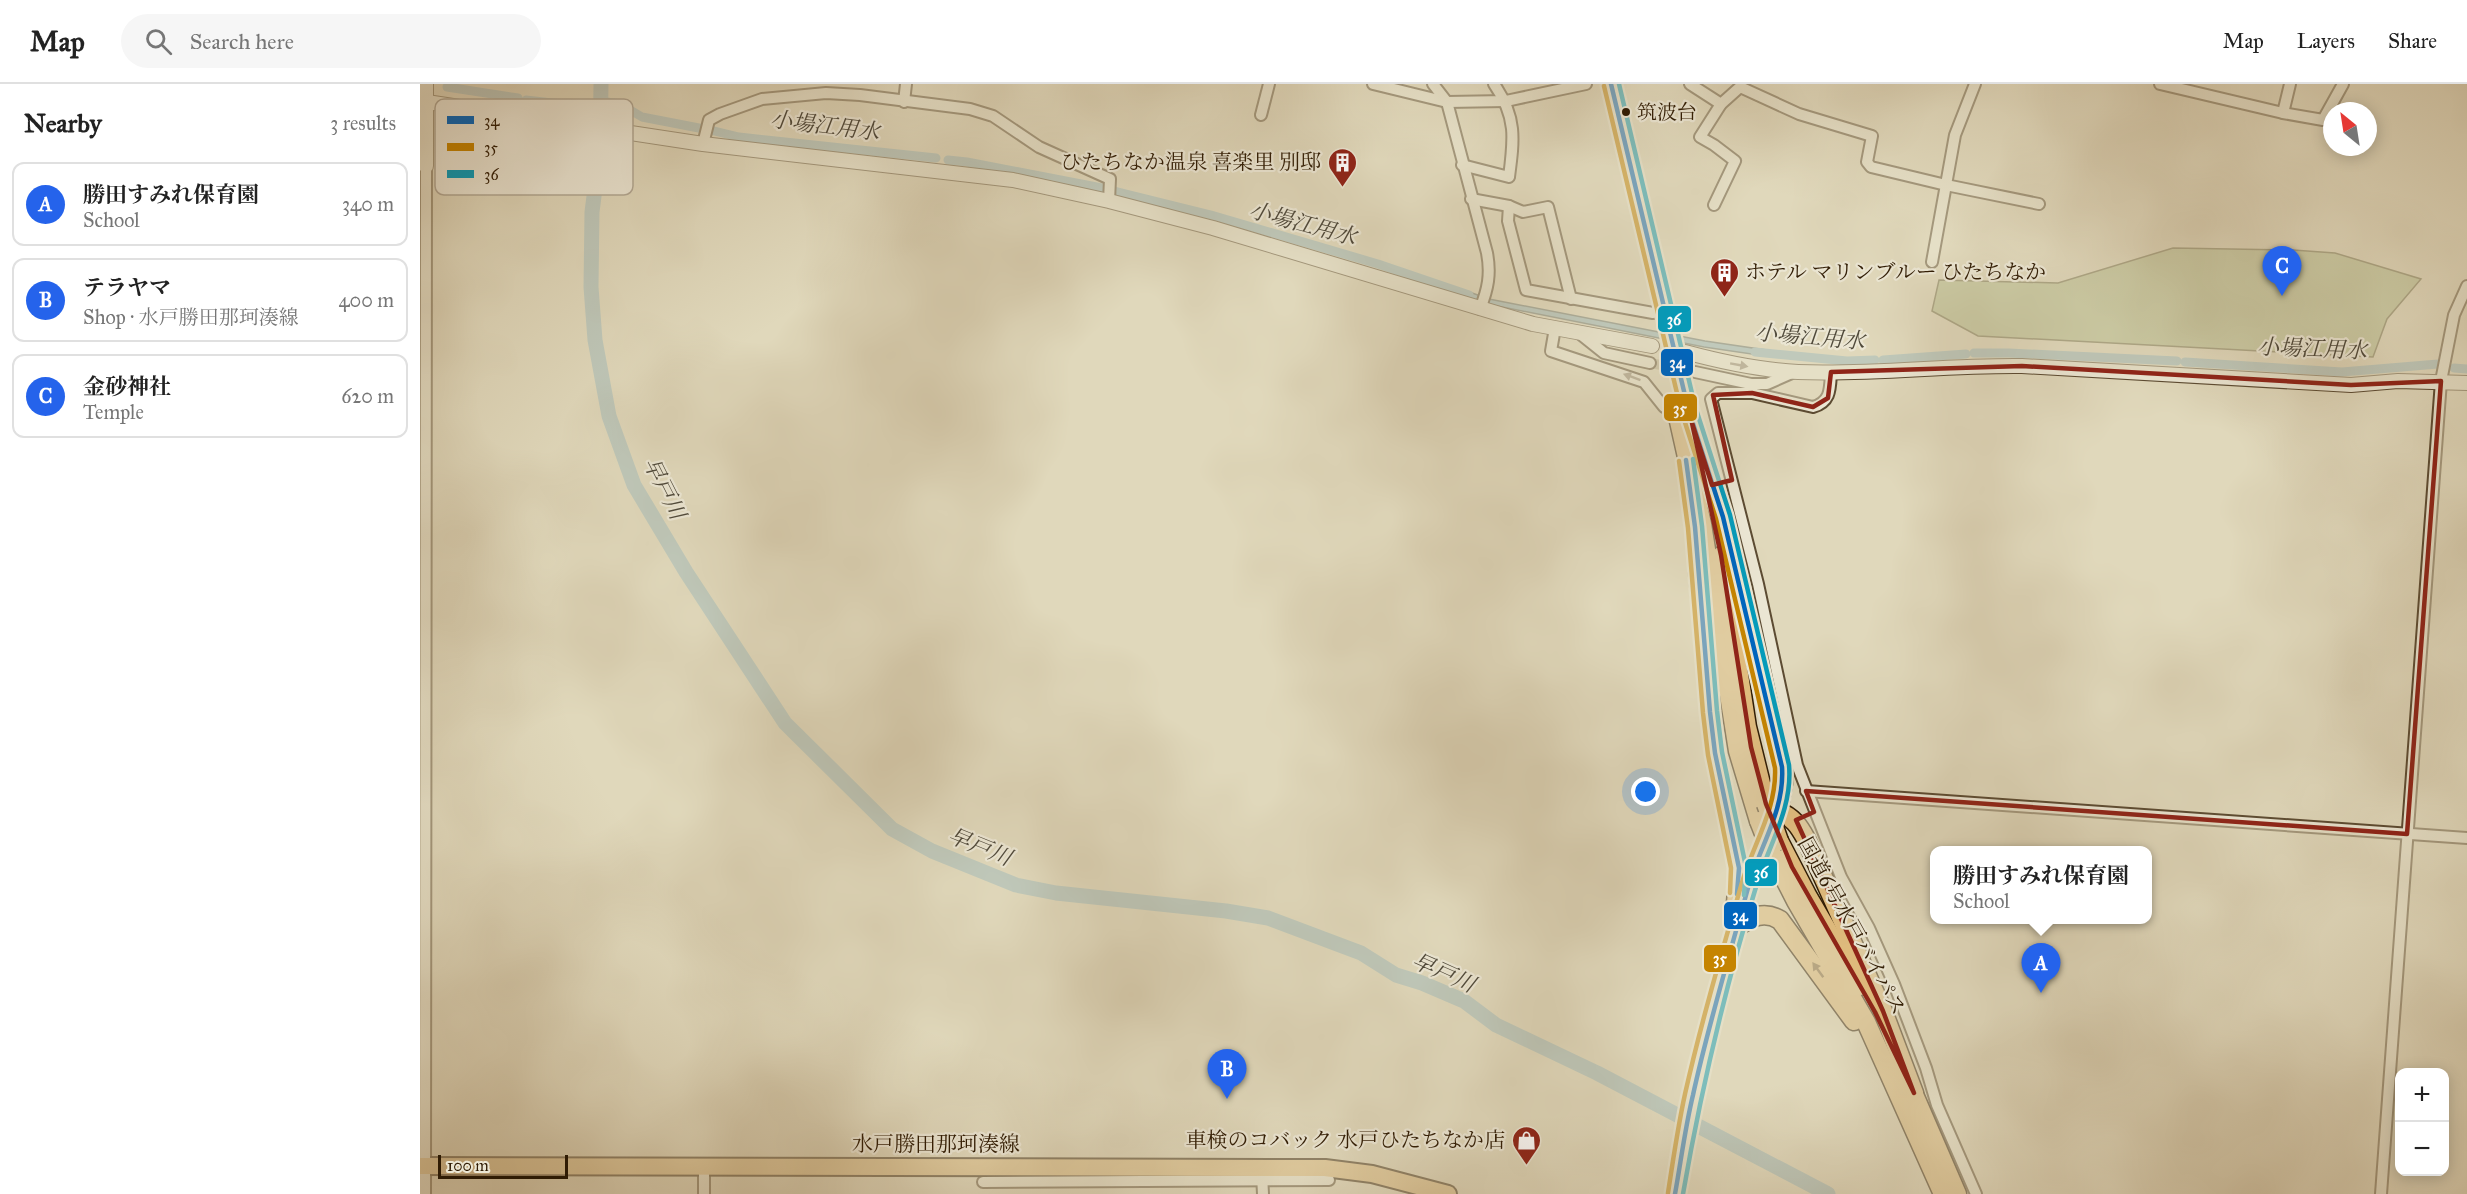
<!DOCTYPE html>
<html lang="en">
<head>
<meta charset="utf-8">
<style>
  body { margin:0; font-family:"IM FELL Great Primer","Noto Serif JP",serif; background:#f6f6f6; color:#222 }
  .controls { position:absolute; right:18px; bottom:18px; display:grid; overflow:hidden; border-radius:12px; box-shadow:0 3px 15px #0003 }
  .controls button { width:54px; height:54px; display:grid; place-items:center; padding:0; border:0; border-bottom:2px solid #e0e0e0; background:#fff; color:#222; font:30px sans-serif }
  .compass { position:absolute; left:1903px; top:18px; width:54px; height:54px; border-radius:50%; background:#fff; box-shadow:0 3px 15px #0003; rotate:330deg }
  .scale { position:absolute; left:18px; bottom:15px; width:130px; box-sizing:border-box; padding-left:6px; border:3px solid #301c04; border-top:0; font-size:16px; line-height:21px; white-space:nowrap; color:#301c04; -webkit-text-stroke:4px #ebe6d3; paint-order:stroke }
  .you { position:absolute; left:1226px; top:708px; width:21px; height:21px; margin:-15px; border:4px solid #fff; border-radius:50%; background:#1a73e8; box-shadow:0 0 0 9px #1a73e833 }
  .badge { display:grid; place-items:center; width:39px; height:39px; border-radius:50%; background:#2563eb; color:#fff; font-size:20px; font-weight:700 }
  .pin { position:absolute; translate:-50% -50px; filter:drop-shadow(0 2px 3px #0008) }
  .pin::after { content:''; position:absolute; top:32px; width:21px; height:18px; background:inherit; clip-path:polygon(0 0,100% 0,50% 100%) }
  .popup { position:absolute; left:1510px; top:762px; width:222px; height:78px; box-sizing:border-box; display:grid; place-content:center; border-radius:12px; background:#fff; filter:drop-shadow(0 2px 4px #0005); font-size:20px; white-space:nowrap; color:#767676 }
  .popup b { font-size:22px; color:#222 }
  .popup::after { content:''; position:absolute; left:50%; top:100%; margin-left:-12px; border:12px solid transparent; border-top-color:#fff }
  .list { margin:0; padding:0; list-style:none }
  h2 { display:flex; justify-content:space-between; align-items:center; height:78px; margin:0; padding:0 24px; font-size:26px }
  h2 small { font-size:20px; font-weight:400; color:#767676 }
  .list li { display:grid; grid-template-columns:39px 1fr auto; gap:18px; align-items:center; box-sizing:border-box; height:84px; margin:0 12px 12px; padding:0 12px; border:2px solid #e0e0e0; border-radius:12px }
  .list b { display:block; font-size:22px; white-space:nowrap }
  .list p { margin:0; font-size:20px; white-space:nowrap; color:#767676 }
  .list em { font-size:20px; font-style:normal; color:#767676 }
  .icon { flex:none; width:33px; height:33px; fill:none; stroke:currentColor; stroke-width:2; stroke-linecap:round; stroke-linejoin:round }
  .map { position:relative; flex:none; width:2047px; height:1110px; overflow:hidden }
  header { display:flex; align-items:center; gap:36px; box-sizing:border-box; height:84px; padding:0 30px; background:#fff; border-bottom:2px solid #e0e0e0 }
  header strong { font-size:28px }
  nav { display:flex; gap:33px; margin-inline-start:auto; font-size:21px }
  .search { width:420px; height:54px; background:#f6f6f6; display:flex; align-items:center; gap:15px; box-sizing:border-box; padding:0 21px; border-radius:33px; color:#767676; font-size:22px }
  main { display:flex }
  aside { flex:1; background:#fff }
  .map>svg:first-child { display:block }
  .green { fill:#b5be8e; stroke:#726d49; stroke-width:1.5 }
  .water { fill:#99b7bb; stroke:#6f7972; stroke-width:1.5 }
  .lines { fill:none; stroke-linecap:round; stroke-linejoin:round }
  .canal { stroke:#99b7bb; stroke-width:9 }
  .river { stroke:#99b7bb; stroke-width:15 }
  .minor-tunnel { stroke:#bdb296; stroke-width:10; stroke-dasharray:10 5; stroke-linecap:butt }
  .minor-casing { stroke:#5c4b32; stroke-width:14 }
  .tertiary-casing { stroke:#5c4b32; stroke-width:16 }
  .secondary-casing { stroke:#301c04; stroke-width:18 }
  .primary-casing { stroke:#301c04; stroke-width:20 }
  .trunk-casing { stroke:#301c04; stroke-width:21 }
  .minor { stroke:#ebe6d3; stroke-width:10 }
  .tertiary { stroke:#ebe6d3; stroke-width:14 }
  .secondary { stroke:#ebe6d3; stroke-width:15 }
  .primary { stroke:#e0bc7e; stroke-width:16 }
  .trunk { stroke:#e0bc7e; stroke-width:18 }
  .trunk-bridge-casing { stroke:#301c04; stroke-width:21; stroke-linecap:butt }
  .trunk-bridge { stroke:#e0bc7e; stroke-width:18 }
  .bus-1-casing { stroke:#ebe6d3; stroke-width:9 }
  .bus-2-casing { stroke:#ebe6d3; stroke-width:9 }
  .bus-3-casing { stroke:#ebe6d3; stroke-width:9 }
  .bus-1 { stroke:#0065bd; stroke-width:4.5 }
  .bus-2 { stroke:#c58401; stroke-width:4.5 }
  .bus-3 { stroke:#059bba; stroke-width:4.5 }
  .oneway { fill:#978b76 }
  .oneway2 { fill:#886c41 }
  .marked { fill:none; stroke:#8f2418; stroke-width:4.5; stroke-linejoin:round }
  .bus-dot { fill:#301c04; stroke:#ebe6d3; stroke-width:2 }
  .labels { text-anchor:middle; stroke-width:4.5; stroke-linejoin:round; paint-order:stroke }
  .bus-label { font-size:20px; fill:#301c04; stroke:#ebe6d3; text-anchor:start }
  .poi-label { font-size:21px; fill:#301c04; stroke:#ebe6d3; text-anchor:end }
  .street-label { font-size:21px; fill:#301c04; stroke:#ebe6d3 }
  .water-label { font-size:22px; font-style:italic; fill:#504a3b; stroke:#ebe6d3 }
  .key { fill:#ebe6d3; stroke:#b3a995; stroke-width:1.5 }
  .key-label { font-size:16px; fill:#301c04 }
  .line-badge { stroke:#ebe6d3; stroke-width:2 }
  .badge-label { font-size:16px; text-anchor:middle; font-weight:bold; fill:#fff }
</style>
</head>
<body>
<header>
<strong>Map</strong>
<div class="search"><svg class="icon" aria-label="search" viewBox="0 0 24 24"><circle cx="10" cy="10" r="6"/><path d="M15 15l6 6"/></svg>Search here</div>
<nav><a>Map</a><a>Layers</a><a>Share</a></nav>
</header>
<main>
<aside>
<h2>Nearby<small>3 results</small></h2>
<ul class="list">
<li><span class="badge">A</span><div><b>勝田すみれ保育園</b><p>School</p></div><em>340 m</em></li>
<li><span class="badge">B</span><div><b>テラヤマ</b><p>Shop · 水戸勝田那珂湊線</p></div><em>400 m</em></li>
<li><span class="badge">C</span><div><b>金砂神社</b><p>Temple</p></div><em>620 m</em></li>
</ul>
</aside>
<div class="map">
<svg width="2047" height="1110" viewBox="0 0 2047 1110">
  <rect width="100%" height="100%" fill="#e0d8bb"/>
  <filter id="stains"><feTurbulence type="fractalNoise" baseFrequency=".00333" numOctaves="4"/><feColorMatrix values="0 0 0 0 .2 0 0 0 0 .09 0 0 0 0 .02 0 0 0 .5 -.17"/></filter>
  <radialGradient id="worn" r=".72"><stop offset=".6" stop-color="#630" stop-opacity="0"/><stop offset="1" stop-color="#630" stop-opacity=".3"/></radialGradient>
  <polygon class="green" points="1753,164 1873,166 1915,169 2001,195 1967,235 1953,273 1558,252 1512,227 1519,196 1638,199"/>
  <polygon class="water" points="1038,204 1069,215 1285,257 1346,266 1345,272 1284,263 1067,220 1036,210"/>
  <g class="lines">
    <g class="canal">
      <polyline points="27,3 98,14"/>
      <polyline points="106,16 141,20 174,22 187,18 200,20 222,33 284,45"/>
      <polyline points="290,46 319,53 516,74"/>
      <polyline points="528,76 547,78 687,105"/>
      <polyline points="694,107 791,131 958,180 1049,211"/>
      <polyline points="1335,268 1427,277 1455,276"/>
      <polyline points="1554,269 1589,269 1757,277"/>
      <polyline points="1463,276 1546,270"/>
      <polyline points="1765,278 1922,288 2018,280"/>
      <polyline points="2034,284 2047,285"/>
    </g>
    <polyline class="river" points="181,0 180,65 172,128 171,203 175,256 189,332 214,401 266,488 365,639 472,745 512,767 596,801 636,809 806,827 848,834 941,869 976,891 1002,899 1044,917 1076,941 1177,989 1408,1110"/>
    <polyline class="minor-tunnel" points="1230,279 1275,288"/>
    <defs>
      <g id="minor">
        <polyline points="953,0 1027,18 1086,17 1166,0"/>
        <path d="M1013,0L1027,18L1067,169C1071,190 1068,205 1060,225"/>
        <polyline points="1270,0 1301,20"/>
        <polyline points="1740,0 1863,29 1903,36 1923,0"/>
        <polyline points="484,18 486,0"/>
        <polyline points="1863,29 1870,0"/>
        <polyline points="841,31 849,0"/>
        <polyline points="283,60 289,36 300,30 342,15 406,9 440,11 550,25 573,32 619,63 690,95 689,117"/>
        <path d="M1042,81L1089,93C1094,55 1097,33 1074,0"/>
        <polyline points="1051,115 1089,122 1103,128 1128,123 1151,215"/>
        <polyline points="1294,121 1315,77 1294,61 1280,53 1301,20 1320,3 1379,30 1452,52 1447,78 1451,83 1526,101 1619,120"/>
        <polyline points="1089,122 1088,137 1106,206 1233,229"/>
        <polyline points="1512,178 1535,51 1555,0"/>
        <polyline points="1135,244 1131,267 1224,298 1244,323 1257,327"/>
        <polyline points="1159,249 1184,269 1230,279"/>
        <polyline points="1275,288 1331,300 1347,300 1374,288"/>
        <path d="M1411,288C1410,305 1411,318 1393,323L1332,309H1298L1291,315L1338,500L1377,681L1421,793L1449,844L1474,900L1506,984L1517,1021L1556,1110"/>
        <polyline points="1386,707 2047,754"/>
        <polyline points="284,1082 284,1110"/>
        <polyline points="842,1090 843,1110"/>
        <polyline points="563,1098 909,1096"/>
        <polyline points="5,1110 6,82"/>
        <polyline points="1961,1110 2021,297 2034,231 2047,202"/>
      </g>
      <g id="tertiary">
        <polyline points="0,17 283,60 593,96 689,117 793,144 1113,240 1232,262"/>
        <polyline points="6,82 6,0"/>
        <path d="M1265,268C1302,278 1339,286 1378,288C1453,291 1527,281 1602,282L1931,301L1978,297L2047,299"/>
      </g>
      <polyline id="secondary" points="1255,1110 1272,1014 1286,954 1329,800 1348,749"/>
      <polyline id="primary" points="0,1082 905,1084 952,1090 1028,1110"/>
      <g id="trunk">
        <path d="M1191,0L1268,324L1303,433L1354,644L1362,683L1363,699L1358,727C1373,733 1379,742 1386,755L1463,927L1494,1009"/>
        <polyline points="1256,324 1282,440 1318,667 1339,737"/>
        <polyline points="1301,472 1327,643 1346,720"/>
        <polyline points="1278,488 1295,669 1319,784 1316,819 1317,843"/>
        <polyline points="1359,757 1387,811 1440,902"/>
        <polyline points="1352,770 1376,817 1446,938 1523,1110"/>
        <path d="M1317,843C1331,833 1344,826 1360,836L1434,937"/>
        <polyline points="1489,999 1537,1110"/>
      </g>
    </defs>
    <use href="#minor" class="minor-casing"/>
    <use href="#tertiary" class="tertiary-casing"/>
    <use href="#secondary" class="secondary-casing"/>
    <use href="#primary" class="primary-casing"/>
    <use href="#trunk" class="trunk-casing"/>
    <use href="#minor" class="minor"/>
    <use href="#tertiary" class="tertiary"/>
    <use href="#secondary" class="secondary"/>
    <use href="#primary" class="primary"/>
    <use href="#trunk" class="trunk"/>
    <defs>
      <g id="trunk-bridge">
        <polyline points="1346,720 1359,757"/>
        <polyline points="1339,737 1352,770"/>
      </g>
    </defs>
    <use href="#trunk-bridge" class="trunk-bridge-casing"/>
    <use href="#trunk-bridge" class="trunk-bridge"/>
    <defs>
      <g id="bus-1">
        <path d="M1191,0L1268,324L1303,433L1362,683C1365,727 1339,763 1328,804C1309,873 1288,942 1273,1011C1265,1044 1261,1077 1255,1110"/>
        <polyline points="1266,376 1275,443 1290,628 1295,669 1319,784 1317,810"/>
      </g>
      <g id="bus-2">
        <path d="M1184,2L1261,326L1296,435L1355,684C1357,726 1332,762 1321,802C1301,871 1281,939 1265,1010C1258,1042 1253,1076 1248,1109"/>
        <polyline points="1259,377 1268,444 1283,629 1288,671 1311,784 1310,809"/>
      </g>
      <g id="bus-3">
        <path d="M1199,0L1275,322L1310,431L1369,681C1373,725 1348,762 1336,803C1305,904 1281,1006 1263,1110"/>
        <polyline points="1273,375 1282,442 1297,627 1302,668 1326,783 1324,811"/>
      </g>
    </defs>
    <use href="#bus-1" class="bus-1-casing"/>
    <use href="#bus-2" class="bus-2-casing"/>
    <use href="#bus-3" class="bus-3-casing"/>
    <use href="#bus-1" class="bus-1"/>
    <use href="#bus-2" class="bus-2"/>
    <use href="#bus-3" class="bus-3"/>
  </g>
  <defs><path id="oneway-solid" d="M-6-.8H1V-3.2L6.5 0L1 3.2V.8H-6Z" transform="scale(1.5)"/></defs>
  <g class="oneway">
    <use href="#oneway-solid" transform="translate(1319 281) rotate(10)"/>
    <use href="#oneway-solid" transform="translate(1212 293) rotate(-160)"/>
  </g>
  <use class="oneway2" href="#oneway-solid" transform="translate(1398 886) rotate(-126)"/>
  <path d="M0 0H2047V1110H0ZM1602,282L1931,301L2021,297L1987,750L1386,707L1394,728L1376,736L1463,927L1494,1009L1455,928L1372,783L1346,720L1331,663L1301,471L1272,339L1292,401L1312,396L1293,311L1332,309L1393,323L1408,314L1411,288Z" fill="#e0d8bb" fill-opacity=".55" fill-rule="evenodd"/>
  <path class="marked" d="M1602,282L1931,301L2021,297L1987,750L1386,707L1394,728L1376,736L1463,927L1494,1009L1455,928L1372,783L1346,720L1331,663L1301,471L1272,339L1292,401L1312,396L1293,311L1332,309L1393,323L1408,314L1411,288Z"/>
  <defs>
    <symbol id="building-pin" viewBox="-11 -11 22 30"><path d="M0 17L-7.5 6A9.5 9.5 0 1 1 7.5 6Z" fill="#8f2418" stroke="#ebe6d3"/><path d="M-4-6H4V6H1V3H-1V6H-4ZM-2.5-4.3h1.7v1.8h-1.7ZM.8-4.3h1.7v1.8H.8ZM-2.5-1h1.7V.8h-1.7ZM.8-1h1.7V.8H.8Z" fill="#fff"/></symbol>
    <symbol id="shop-pin" viewBox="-11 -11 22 30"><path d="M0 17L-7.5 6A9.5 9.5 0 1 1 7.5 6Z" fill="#8f2418" stroke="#ebe6d3"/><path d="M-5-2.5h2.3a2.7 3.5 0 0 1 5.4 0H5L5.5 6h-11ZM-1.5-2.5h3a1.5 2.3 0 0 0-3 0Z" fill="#fff"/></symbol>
  </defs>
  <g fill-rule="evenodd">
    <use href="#building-pin" x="906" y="62" width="33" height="45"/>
    <use href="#building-pin" x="1288" y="172" width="33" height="45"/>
    <use href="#shop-pin" x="1090" y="1040" width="33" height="45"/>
  </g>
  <circle class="bus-dot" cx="1206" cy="28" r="5"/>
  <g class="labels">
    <g class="bus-label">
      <text x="1217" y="35">筑波台</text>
    </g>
    <g class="poi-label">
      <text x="901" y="85">ひたちなか温泉 喜楽里 別邸</text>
      <text x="1325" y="195" text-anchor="start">ホテル マリンブルー ひたちなか</text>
      <text x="1085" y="1063">車検のコバック 水戸ひたちなか店</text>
    </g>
    <g class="street-label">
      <text transform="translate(1432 842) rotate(61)" y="7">国道6号水戸バイパス</text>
      <text x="516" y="1067">水戸勝田那珂湊線</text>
    </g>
    <g class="water-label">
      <text transform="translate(405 41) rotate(7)" y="8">小場江用水</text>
      <text transform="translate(883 139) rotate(15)" y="8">小場江用水</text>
      <text transform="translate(1390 252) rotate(5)" y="8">小場江用水</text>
      <text transform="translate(1892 264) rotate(2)" y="8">小場江用水</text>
      <text transform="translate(245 404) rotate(63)" y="8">早戸川</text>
      <text transform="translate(560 762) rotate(22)" y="8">早戸川</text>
      <text transform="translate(1024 888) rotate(24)" y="8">早戸川</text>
    </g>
  </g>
  <rect x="15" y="15" width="198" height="96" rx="9" class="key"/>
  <rect x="27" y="32" width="27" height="8" fill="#0065bd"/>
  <rect x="27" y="59" width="27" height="8" fill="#c58401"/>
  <rect x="27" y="86" width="27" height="8" fill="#059bba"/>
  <g class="key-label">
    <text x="64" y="42">34</text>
    <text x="64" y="69">35</text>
    <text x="64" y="96">36</text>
  </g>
  <g class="line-badge">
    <rect x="1237" y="221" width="35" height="28" rx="6" fill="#059bba"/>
    <rect x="1240" y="264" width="34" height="29" rx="6" fill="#0065bd"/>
    <rect x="1243" y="309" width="35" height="29" rx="6" fill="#c58401"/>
    <rect x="1324" y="774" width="34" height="29" rx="6" fill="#059bba"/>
    <rect x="1303" y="817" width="35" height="29" rx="6" fill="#0065bd"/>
    <rect x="1283" y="860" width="34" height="29" rx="6" fill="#c58401"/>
  </g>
  <g class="badge-label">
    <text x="1254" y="241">36</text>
    <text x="1257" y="284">34</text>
    <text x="1260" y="330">35</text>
    <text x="1341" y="794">36</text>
    <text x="1320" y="837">34</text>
    <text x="1300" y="880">35</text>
  </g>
  <rect width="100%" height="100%" filter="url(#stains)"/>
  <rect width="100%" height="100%" fill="url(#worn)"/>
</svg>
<div class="controls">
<button>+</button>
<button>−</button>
</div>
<svg class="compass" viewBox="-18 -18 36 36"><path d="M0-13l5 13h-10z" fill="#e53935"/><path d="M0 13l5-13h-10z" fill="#767676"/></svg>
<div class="scale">100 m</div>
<div class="you"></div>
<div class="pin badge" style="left:1621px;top:909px">A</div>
<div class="popup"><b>勝田すみれ保育園</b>School</div>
<div class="pin badge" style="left:807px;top:1015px">B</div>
<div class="pin badge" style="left:1862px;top:212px">C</div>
</div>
</main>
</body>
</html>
